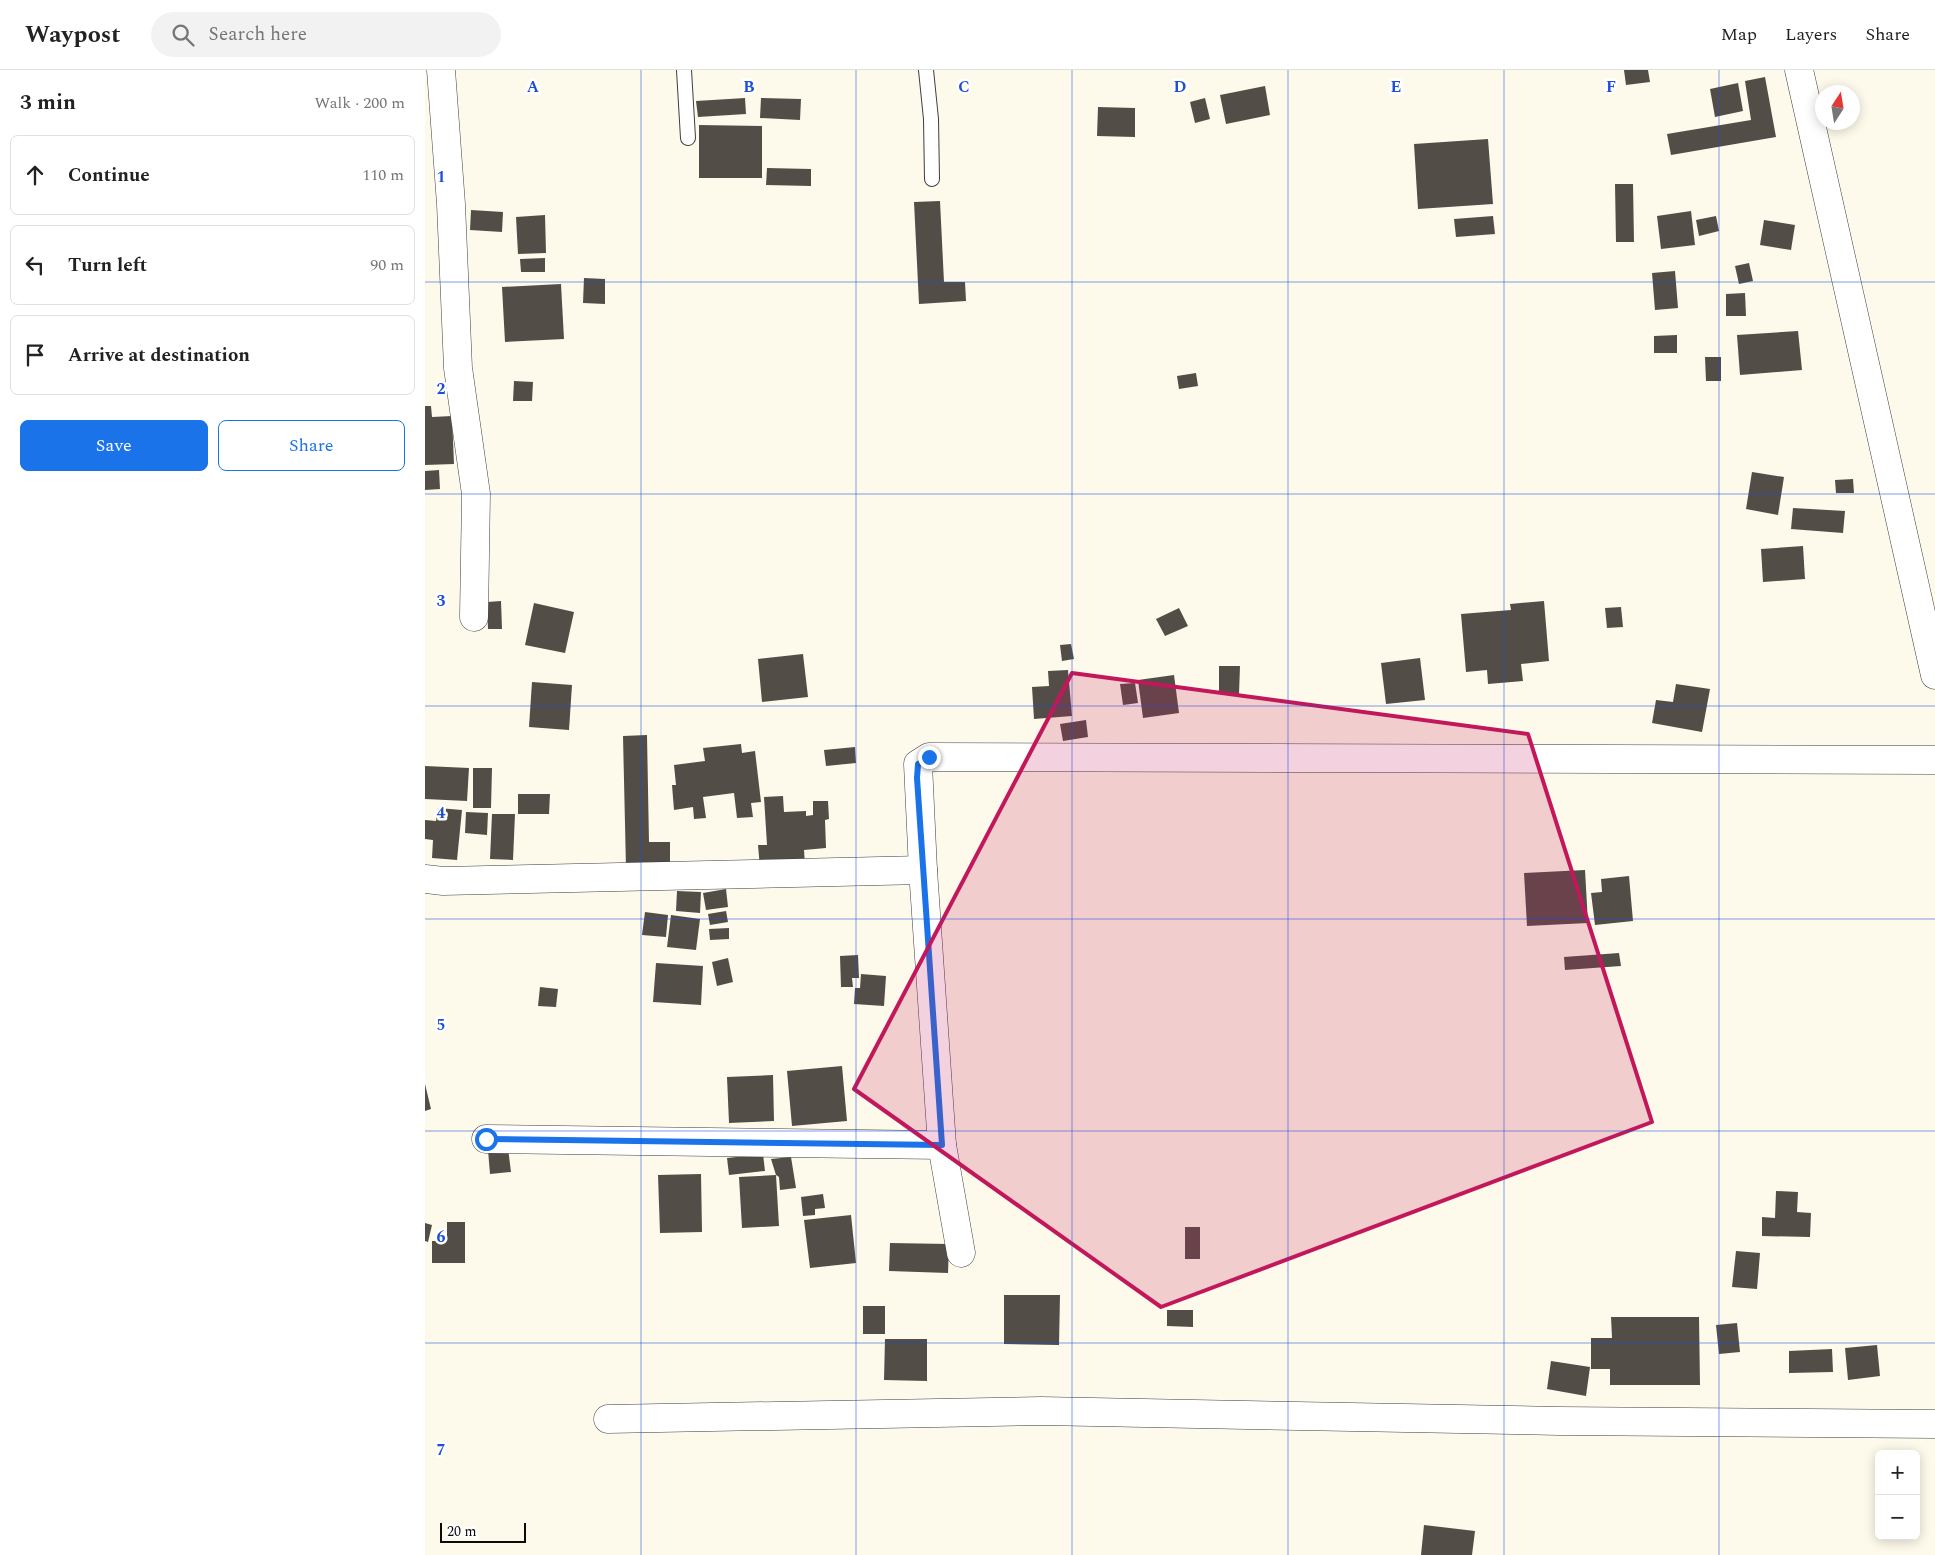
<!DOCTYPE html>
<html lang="en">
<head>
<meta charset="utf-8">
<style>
  body { margin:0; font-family:Spectral,serif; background:#f2f2f2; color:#222 }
  .controls { position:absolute; right:15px; bottom:15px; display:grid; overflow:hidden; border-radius:8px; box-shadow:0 2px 12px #0003 }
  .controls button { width:45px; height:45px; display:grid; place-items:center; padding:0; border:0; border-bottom:1px solid #e0e0e0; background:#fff; color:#222; font:25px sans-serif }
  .compass { position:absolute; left:1390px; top:15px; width:45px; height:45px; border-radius:50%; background:#fff; box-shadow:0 2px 12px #0003; rotate:12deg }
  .scale { position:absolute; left:15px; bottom:12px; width:86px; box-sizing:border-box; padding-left:5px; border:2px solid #0b0b0b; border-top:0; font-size:14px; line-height:18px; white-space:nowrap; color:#0b0b0b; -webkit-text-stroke:4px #fff; paint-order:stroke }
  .stop { position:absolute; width:15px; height:15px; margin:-11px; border:4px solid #1a73e8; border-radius:50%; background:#fff }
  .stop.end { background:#1a73e8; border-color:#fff; box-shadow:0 1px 5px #0008 }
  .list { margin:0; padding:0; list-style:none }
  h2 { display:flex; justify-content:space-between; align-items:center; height:65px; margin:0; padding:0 20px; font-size:21px }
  h2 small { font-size:16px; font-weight:400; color:#767676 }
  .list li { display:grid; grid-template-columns:32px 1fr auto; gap:15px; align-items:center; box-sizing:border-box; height:80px; margin:0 10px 10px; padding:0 10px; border:1px solid #e0e0e0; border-radius:8px }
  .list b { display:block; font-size:19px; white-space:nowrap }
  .list em { font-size:16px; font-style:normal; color:#767676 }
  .actions { display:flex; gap:10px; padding:15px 20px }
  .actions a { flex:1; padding:11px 0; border:1px solid #1a73e8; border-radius:8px; text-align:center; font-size:18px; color:#1a73e8 }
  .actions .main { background:#1a73e8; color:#fff }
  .icon { flex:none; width:28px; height:28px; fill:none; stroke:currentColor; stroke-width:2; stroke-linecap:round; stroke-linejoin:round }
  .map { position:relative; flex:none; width:1510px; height:1485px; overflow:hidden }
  header { display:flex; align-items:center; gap:30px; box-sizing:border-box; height:70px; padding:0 25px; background:#fff; border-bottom:1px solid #e0e0e0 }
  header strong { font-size:24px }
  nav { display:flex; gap:28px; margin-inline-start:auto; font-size:18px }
  .search { width:350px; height:45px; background:#f2f2f2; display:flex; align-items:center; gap:12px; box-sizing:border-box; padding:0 18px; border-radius:28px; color:#767676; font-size:19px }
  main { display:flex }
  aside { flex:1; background:#fff }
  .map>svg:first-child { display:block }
  .building { fill:#534d48 }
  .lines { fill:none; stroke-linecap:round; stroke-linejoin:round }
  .service-casing { stroke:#3e3e3e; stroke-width:16 }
  .minor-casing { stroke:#3e3e3e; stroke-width:29 }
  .service { stroke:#fff; stroke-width:14 }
  .minor { stroke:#fff; stroke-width:28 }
  .route { stroke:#1a73e8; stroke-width:6 }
  .marked { fill:#c2185b; fill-opacity:0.2; stroke:#c2185b; stroke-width:4; stroke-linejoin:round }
  .grid { fill:none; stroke:#1d4ed8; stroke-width:1; stroke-opacity:0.55 }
  .grid-label { font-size:16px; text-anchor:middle; font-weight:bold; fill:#1d4ed8; stroke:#fff; stroke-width:5; stroke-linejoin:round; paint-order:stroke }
</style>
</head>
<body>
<header>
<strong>Waypost</strong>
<div class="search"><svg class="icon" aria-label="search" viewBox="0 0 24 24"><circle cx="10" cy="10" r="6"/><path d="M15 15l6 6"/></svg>Search here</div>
<nav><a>Map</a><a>Layers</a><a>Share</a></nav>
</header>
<main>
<aside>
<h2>3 min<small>Walk · 200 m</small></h2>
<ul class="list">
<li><svg class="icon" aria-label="ahead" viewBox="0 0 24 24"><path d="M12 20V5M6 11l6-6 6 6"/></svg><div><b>Continue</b></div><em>110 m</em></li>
<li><svg class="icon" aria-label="left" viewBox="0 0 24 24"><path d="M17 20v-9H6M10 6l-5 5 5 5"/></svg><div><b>Turn left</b></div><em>90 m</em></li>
<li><svg class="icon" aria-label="arrive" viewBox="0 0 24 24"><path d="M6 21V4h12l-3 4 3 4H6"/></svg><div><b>Arrive at destination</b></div></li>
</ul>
<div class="actions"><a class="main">Save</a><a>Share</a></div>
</aside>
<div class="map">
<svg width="1510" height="1485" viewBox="0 0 1510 1485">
  <rect width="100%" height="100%" fill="#fdfaeb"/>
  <g class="building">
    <polygon points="1199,0 1223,0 1225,12 1201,15"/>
    <polygon points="1340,7 1351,67 1246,85 1242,64 1326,50 1320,11"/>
    <polygon points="1313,13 1318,41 1290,47 1285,19"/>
    <polygon points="840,16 845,45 801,54 795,25"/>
    <polygon points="320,28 321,44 273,47 271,31"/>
    <polygon points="336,28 376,29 375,50 335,48"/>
    <polygon points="780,28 785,49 770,53 765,32"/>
    <polygon points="673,37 710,38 710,67 672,66"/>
    <polygon points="274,55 337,56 337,108 274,108"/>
    <polygon points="1063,69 1068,134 993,139 989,74"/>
    <polygon points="342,98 386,99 386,116 341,115"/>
    <polygon points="1190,114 1208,114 1209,172 1191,172"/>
    <polygon points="515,131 519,212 540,212 541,231 494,234 489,132"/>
    <polygon points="46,140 78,142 77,162 45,160"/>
    <polygon points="1266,141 1270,175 1236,179 1232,146"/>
    <polygon points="120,145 121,183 93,184 91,147"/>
    <polygon points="1068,146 1070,164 1031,167 1029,149"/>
    <polygon points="1291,146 1294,161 1274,166 1271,150"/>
    <polygon points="1339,150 1370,155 1366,180 1335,175"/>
    <polygon points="120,188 120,202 96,202 95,189"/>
    <polygon points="1324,193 1328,211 1314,214 1310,196"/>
    <polygon points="1250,201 1253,238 1230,240 1227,203"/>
    <polygon points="159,208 180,209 180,234 158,233"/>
    <polygon points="136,214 139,269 80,272 77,217"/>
    <polygon points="1320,223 1321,246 1301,246 1301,224"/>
    <polygon points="1373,261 1377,300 1315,305 1312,265"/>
    <polygon points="1252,265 1252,283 1229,283 1229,266"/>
    <polygon points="1280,287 1296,287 1296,311 1281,311"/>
    <polygon points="771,303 773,316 754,319 752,306"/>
    <polygon points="89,311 108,312 107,331 88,331"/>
    <polygon points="0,336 6,336 7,347 27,346 29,394 0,395"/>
    <polygon points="14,400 15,419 0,420 0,401"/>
    <polygon points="1327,402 1359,407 1353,445 1321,439"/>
    <polygon points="1428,409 1429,423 1411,423 1410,410"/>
    <polygon points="1368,438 1420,441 1418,463 1366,459"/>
    <polygon points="1378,476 1380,509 1338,512 1336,479"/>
    <polygon points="76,531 77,559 63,559 62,532"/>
    <polygon points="1119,531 1124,591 1096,594 1098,611 1063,614 1062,600 1041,602 1036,544 1086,540 1085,534"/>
    <polygon points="109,533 149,542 140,583 100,575"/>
    <polygon points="1196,537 1198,557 1182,558 1180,538"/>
    <polygon points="754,538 763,556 740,566 731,549"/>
    <polygon points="646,574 649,589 637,591 635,575"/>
    <polygon points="378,584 383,627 337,632 333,589"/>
    <polygon points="995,588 1000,630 961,634 956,593"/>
    <polygon points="794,596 815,596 814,624 794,623"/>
    <polygon points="643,600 647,646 609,649 607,617 624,616 623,601"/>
    <polygon points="749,605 754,643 718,648 713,610"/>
    <polygon points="107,612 147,615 144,660 104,657"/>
    <polygon points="710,613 713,633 698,635 695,614"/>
    <polygon points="1251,614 1285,619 1277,662 1227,653 1231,630 1248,632"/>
    <polygon points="661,650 663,667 638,671 635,654"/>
    <polygon points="222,665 224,772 245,772 245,798 201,798 198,666"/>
    <polygon points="316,674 317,683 330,681 336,732 326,733 328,747 312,748 309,723 278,727 281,748 269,749 268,737 249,740 247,715 251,715 249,695 280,691 278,678"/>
    <polygon points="430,677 431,693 401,696 399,680"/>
    <polygon points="0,696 44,698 42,731 0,729"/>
    <polygon points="48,698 67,698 66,738 48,738"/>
    <polygon points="93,724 125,724 124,744 93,744"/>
    <polygon points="358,726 359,742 381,741 381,746 388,745 388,731 403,731 404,749 400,750 401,778 379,780 380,795 335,798 333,775 342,775 339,727"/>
    <polygon points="13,738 37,740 32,790 7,788 8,770 0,769 0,750 11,751"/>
    <polygon points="41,742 63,743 62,765 40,763"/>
    <polygon points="67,744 90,744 88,790 65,789"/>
    <polygon points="1160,800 1163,853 1102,856 1099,803"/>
    <polygon points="1204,806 1208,851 1170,855 1166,823 1177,822 1176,809"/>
    <polygon points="301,819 303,837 281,840 278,823"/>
    <polygon points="252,821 276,822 275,843 251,841"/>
    <polygon points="301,841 303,852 285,855 283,844"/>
    <polygon points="220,842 243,845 241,867 217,865"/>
    <polygon points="246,845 275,849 271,880 242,877"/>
    <polygon points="304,858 304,869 285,870 284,859"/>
    <polygon points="1194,883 1196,896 1140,900 1139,887"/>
    <polygon points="433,885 434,908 427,908 428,917 416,917 415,886"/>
    <polygon points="303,888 308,912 292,916 287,892"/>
    <polygon points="231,893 278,896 276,935 228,932"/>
    <polygon points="436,904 461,906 459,936 429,934 430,918 435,918"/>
    <polygon points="115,917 133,919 131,937 113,936"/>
    <polygon points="417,996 422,1051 367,1056 362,1001"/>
    <polygon points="348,1005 349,1051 304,1053 302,1007"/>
    <polygon points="0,1014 6,1039 0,1041"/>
    <polygon points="83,1078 86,1102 65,1104 63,1080"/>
    <polygon points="338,1084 340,1101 304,1105 302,1088"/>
    <polygon points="366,1087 371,1118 355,1120 354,1107 351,1105 354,1156 317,1158 314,1107 351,1105 346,1089"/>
    <polygon points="276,1104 277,1162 235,1163 233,1105"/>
    <polygon points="1351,1121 1373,1122 1372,1142 1386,1143 1385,1167 1337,1166 1337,1147 1350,1148"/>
    <polygon points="398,1124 400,1138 390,1139 390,1145 378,1146 376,1127"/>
    <polygon points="426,1145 431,1193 385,1198 379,1150"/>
    <polygon points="22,1152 40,1152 40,1193 7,1193 7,1171 22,1171"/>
    <polygon points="0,1153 7,1155 3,1172 0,1171"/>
    <rect x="760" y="1157" width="15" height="32"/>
    <polygon points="465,1173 524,1174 523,1203 464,1201"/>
    <polygon points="1311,1181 1335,1183 1332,1219 1307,1217"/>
    <polygon points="579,1225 635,1225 634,1275 579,1274"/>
    <rect x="438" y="1236" width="22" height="28"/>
    <polygon points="742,1240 768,1240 768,1257 742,1256"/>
    <polygon points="1186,1247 1274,1247 1275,1315 1185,1315 1185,1299 1166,1299 1166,1268 1187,1268"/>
    <polygon points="1312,1253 1315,1282 1294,1284 1291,1255"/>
    <polygon points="460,1269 502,1269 502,1311 459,1310"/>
    <polygon points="1452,1275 1455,1306 1423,1310 1420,1278"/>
    <polygon points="1407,1279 1408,1302 1364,1303 1364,1281"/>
    <polygon points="1126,1291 1165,1297 1161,1326 1122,1319"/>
    <polygon points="999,1455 1050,1461 1047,1485 996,1485"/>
  </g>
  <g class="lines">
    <defs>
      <g id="service">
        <polyline points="259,0 263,68"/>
        <polyline points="501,0 506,49 507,109"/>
      </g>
      <g id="minor">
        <polyline points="16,0 26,134 33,298 51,424 49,547"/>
        <polyline points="1374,0 1510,605"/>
        <polyline points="0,809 18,811 498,800"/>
        <polyline points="61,1069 517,1075"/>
        <polyline points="536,1183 517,1075 498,800 493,694 504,687 1510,690"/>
        <polyline points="183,1349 616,1341 1134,1351 1510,1354"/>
      </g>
    </defs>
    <use href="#service" class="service-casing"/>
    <use href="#minor" class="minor-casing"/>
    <use href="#service" class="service"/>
    <use href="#minor" class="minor"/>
  </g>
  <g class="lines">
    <polyline class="route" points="61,1069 517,1075 492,708 493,694 504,687"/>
  </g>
  <path class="marked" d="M647,603L1103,664L1227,1052L736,1237L429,1019Z"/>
  <path class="grid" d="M216,0V1485M431,0V1485M647,0V1485M863,0V1485M1079,0V1485M1294,0V1485M0,212H1510M0,424H1510M0,636H1510M0,849H1510M0,1061H1510M0,1273H1510"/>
  <g class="grid-label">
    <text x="108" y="22">A</text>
    <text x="324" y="22">B</text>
    <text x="539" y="22">C</text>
    <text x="755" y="22">D</text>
    <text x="971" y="22">E</text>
    <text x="1186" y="22">F</text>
    <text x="16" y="112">1</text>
    <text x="16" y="324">2</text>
    <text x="16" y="536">3</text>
    <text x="16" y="748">4</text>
    <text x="16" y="960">5</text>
    <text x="16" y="1172">6</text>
    <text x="16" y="1385">7</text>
  </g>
</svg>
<div class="controls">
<button>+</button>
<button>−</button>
</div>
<svg class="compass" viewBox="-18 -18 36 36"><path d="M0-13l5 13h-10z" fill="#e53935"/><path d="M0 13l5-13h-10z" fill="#767676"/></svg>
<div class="scale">20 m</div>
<div class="stop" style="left:61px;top:1069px"></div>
<div class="stop end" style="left:504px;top:687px"></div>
</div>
</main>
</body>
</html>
